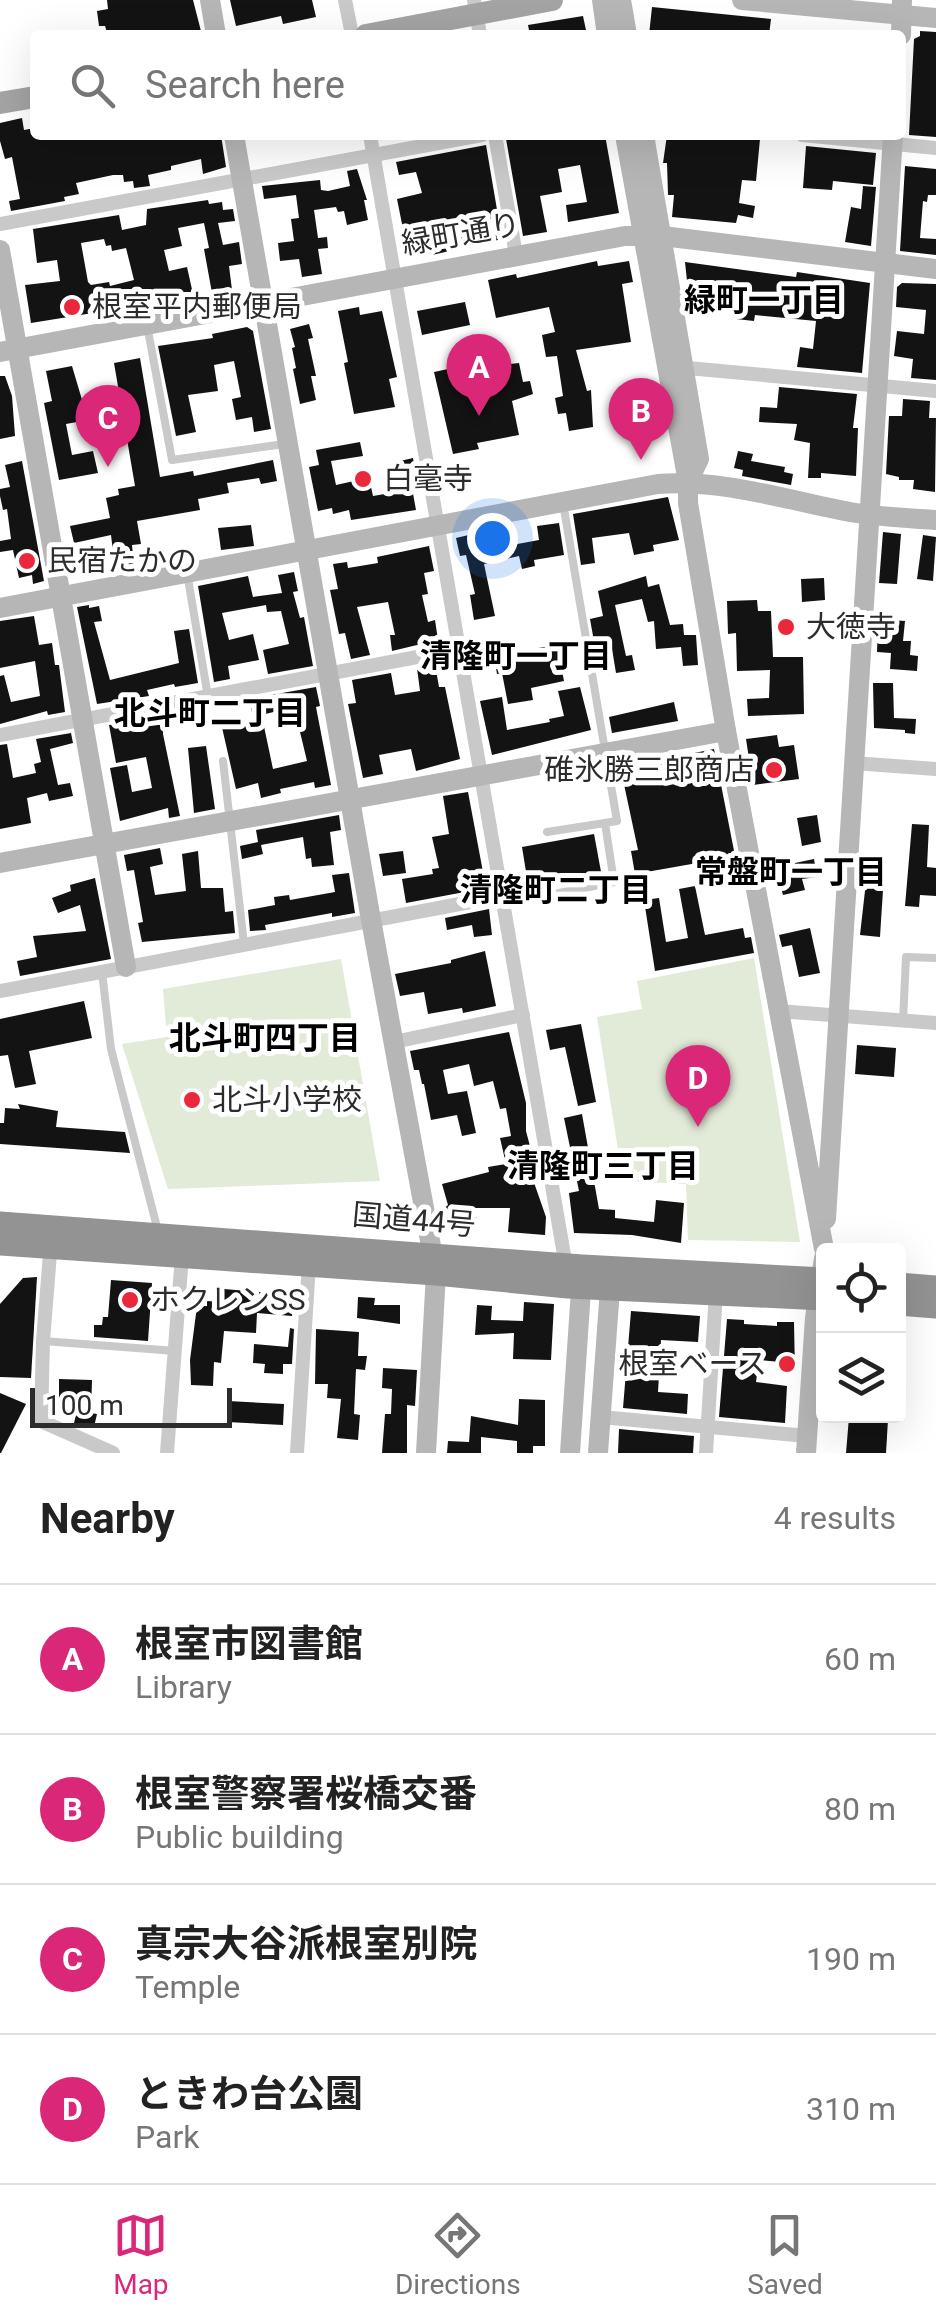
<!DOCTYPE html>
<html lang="en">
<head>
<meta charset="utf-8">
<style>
  body { margin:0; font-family:Roboto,"Noto Sans JP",sans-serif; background:#f2f2f2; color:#222 }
  .controls { position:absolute; right:30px; bottom:30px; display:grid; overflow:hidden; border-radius:10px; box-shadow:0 10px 40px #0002 }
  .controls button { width:90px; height:90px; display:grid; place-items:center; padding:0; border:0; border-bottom:2px solid #e0e0e0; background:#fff; color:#222; font:50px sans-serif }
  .scale { position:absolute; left:30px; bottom:25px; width:202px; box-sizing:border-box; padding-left:10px; border:5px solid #2c2c2c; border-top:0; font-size:28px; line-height:35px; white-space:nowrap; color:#2c2c2c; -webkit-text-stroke:8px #fff; paint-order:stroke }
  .you { position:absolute; left:492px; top:538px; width:35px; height:35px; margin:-25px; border:8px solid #fff; border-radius:50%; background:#1a73e8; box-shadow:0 0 0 15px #1a73e833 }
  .badge { display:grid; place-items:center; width:65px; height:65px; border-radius:50%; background:#db2777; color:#fff; font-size:32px; font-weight:700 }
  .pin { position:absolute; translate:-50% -82px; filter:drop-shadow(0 2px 5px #0008) }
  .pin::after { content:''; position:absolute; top:52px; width:35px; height:30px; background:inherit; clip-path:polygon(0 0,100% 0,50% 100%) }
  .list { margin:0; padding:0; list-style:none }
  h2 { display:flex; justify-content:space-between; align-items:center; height:130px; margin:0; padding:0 40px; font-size:42px }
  h2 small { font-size:32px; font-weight:400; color:#767676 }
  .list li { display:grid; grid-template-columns:65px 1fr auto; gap:30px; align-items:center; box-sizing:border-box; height:150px; padding:0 40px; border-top:2px solid #e0e0e0 }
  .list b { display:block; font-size:38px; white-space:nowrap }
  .list p { margin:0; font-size:32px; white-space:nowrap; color:#767676 }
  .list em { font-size:32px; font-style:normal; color:#767676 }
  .icon { flex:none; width:55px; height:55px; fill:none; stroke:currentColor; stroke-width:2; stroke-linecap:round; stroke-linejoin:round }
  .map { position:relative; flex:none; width:936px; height:1453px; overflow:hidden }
  .search { position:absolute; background:#fff; box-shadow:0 10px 40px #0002; left:30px; right:30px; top:30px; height:110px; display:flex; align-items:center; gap:25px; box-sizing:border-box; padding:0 35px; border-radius:10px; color:#767676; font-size:38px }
  .sheet { height:730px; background:#fff }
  nav { display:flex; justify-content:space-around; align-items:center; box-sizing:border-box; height:140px; border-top:2px solid #e0e0e0; background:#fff; font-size:28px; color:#767676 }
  nav a { display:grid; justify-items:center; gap:5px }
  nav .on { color:#db2777 }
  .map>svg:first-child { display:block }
  .green { fill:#e2ead8 }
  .building { fill:#131313; fill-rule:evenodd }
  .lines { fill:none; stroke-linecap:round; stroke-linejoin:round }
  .lane { stroke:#c9c9c9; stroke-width:8 }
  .street { stroke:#c9c9c9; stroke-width:14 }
  .secondary { stroke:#b6b6b6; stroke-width:20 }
  .primary { stroke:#a4a4a4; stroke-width:22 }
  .highway { stroke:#939393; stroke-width:25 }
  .poi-dot { fill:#e9283b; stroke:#fff; stroke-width:4 }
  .labels { text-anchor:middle; stroke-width:10; stroke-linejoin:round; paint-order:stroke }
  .street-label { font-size:30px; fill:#2c2c2c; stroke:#fff }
  .poi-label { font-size:30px; fill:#2c2c2c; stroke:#fff; text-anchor:start }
  .neighbourhood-label { font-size:32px; font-weight:bold; fill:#000; stroke:#fff }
</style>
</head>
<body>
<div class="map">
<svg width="936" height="1453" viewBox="0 0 936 1453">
  <rect width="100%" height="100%" fill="#fff"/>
  <g class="green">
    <polygon points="754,958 800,1242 688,1240 686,1184 623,1181 597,1017 642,1009 637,981"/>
    <polygon points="341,959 380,1181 168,1189 122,1044 167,1037 163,989"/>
  </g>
  <g class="building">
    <polygon points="107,0 193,0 202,35 108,35 105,26 99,26 97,11 108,9"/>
    <polygon points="230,0 312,0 316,17 283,24 281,16 236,26"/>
    <polygon points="652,7 771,19 769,35 718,35 697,31 696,35 649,35"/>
    <polygon points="583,16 587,35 530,35 528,25"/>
    <polygon points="920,31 936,32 936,137 909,135 914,39 920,36"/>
    <polygon points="22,118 24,130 35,128 35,135 221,135 226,167 203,174 201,159 171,166 171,170 148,175 150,186 134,188 133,181 124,182 123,175 113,175 76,183 79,194 64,197 65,201 11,211 9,201 20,199 12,157 5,159 0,141 0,123"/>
    <polygon points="524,135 605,135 619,213 568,222 566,205 587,202 580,165 558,169 562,192 540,196 547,232 523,236 506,139"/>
    <polygon points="667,135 760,139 756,181 742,180 739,203 755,206 753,218 738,215 736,223 672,217 674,195 668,195 667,163 663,163"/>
    <polygon points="486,145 502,239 432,255 431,245 407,249 397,199 422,193 416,172 399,175 396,162"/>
    <polygon points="806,146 876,153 873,185 833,181 832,190 803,188"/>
    <polygon points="905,166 936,169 936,195 928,195 927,202 923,201 920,238 936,239 936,255 900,251"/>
    <polygon points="357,169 367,200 364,200 368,220 347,225 344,211 338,212 336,207 314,210 318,238 327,237 328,248 318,249 322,274 302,277 299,259 280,261 278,243 294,241 291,219 299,218 296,195 264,199 262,186 320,180 321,190 328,191 350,186 347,171"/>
    <polygon points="863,186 876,187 871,246 845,242 851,207 861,209"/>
    <path d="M208,200L209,204L222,202L223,210L233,209L235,221L218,223L223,245L239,242L242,264L229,266L232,290L212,293L204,249L209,248L204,223L178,228L182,246L164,250L169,271L187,267L193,294L131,304V308L119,313L100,316L99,312L31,323L25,285L60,281L57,260L37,263L33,229L119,215L122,230L146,225L147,209ZM104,239L106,246L111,245L112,251L126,248L134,280L110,286L109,282L91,285L88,282L81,243Z"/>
    <polygon points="597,261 598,266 629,261 633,282 622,284 631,342 576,350 587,391 591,390 593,427 569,431 566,413 558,414 555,398 563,396 557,356 546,357 542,335 555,332 549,307 496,318 488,280 516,274 517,278"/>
    <polygon points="685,262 796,277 797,272 870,283 862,373 797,367 800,347 813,349 816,321 755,315 754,321 736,319 738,312 730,311 731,306 704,302 703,310 690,309"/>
    <polygon points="902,283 936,284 936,380 911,378 913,359 894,356 897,331 924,334 926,310 896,307 897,287"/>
    <polygon points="465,302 470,325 422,335 417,311"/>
    <polygon points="359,307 360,315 382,311 397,377 389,379 395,407 354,414 344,363 348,362 338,311"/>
    <polygon points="309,324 313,338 308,339 316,376 311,376 316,400 300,404 293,369 296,368 292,348 295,347 290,329"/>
    <polygon points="247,327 253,331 271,429 254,432 252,417 236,420 232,399 241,397 234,361 214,365 218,391 188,395 196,432 176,436 158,346 213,338 212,334"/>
    <polygon points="140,358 160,477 193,471 194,476 273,460 277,481 261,484 259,478 227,483 229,493 198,499 200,510 137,521 141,544 132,545 134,566 115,568 111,535 74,543 70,526 110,518 106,498 119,495 118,489 135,486 114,363"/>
    <polygon points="490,360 491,366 519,363 523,382 530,381 533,394 512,401 519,435 477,443 479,449 453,454 434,372"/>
    <polygon points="72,366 88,420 66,424 72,455 93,451 98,473 59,480 44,403 52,401 46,371"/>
    <polygon points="0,376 5,376 12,396 15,436 0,439"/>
    <polygon points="779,387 857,394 853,428 858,428 856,476 821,473 821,478 808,478 810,443 794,440 797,424 759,422 760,407 777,408"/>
    <polygon points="903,399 930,401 929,418 936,418 935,492 913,489 914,480 899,480 899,477 886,474 889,416 902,416"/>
    <polygon points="360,442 363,456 331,461 336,485 363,479 365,489 371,487 373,496 402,491 396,462 413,458 416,476 410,477 416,510 351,520 349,510 333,514 332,508 318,511 309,467 319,465 316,450"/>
    <polygon points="738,451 753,454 751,461 785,467 784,472 793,474 791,485 742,476 743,470 734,468"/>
    <polygon points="22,461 44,581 33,584 32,575 19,578 13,550 0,552 0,541 11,539 7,509 3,510 0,496 0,489 10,487 5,465"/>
    <polygon points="668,497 679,540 653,545 654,551 634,555 629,533 592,538 595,563 581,565 573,514"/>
    <polygon points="559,523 564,555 534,560 535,566 522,569 519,556 484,564 495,616 474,620 470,595 475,594 466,555 460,556 456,538 473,534 475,540 509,532 512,545 539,540 537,526"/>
    <polygon points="251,525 254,546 221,550 218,528"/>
    <polygon points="883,532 901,534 897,584 879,583"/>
    <polygon points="923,535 936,537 933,581 917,579"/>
    <polygon points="429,546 434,571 424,573 428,594 422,595 428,622 435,620 438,640 392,651 390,635 395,635 388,602 357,607 370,655 351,659 345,633 339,634 330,590 338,589 333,564 347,562 348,568 378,563 377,557"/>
    <polygon points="294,572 298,591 293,592 300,618 304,617 313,666 268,674 263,650 289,644 281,611 267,612 266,605 222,613 229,640 253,634 259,660 228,666 230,679 214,682 198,586 248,576 253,597 282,593 278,575"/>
    <polygon points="646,576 648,587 659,584 670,625 683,624 684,635 696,635 698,665 683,666 681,647 656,649 654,621 648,622 642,599 615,605 626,656 632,655 635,670 616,673 611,643 595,647 590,619 603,616 598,591"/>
    <polygon points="824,578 825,600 802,602 801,579"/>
    <polygon points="757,600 758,611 771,611 773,657 803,657 804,714 748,716 747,699 769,698 770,670 737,671 736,633 728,634 727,601"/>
    <polygon points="89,605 89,608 99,606 102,621 94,622 110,680 179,663 174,631 189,629 198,683 175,687 174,684 147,690 149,696 97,704 77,607"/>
    <polygon points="34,616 39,645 52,643 55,665 59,665 65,712 48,715 47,711 0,724 0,676 4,675 11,702 40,696 35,661 0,668 0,621"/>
    <polygon points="878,619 905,621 903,641 911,641 910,655 918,656 917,671 890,669 891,653 877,652"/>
    <polygon points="557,645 564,681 531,688 533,700 508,704 502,673 497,674 494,655"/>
    <polygon points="435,664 439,687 445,687 460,759 416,771 411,749 379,755 383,774 363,778 348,704 356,703 352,680 391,673 395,695 420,691 417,668"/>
    <polygon points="873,683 893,683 894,718 916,719 915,734 905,733 905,730 874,728"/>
    <polygon points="316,687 320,706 316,707 331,785 315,788 314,782 280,789 281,793 261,798 258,783 236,789 221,723 262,717 273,769 307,761 294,707 253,717 249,699"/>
    <polygon points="580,687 591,730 492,755 480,701 502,697 507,730 550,722 549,719 564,716 558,691"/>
    <polygon points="674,702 678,721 612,733 609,717"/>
    <polygon points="163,718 163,734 180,816 169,818 168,808 120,821 110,768 127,765 132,792 152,788 146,757 116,763 109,725"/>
    <polygon points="71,733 73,743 50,749 58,785 70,783 73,796 49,801 47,793 27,798 31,823 0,829 0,745 7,744 13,778 36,773 34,764 41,762 36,739"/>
    <polygon points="777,735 779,747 794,745 799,779 753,785 746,739"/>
    <polygon points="206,746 215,809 194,813 188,748"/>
    <polygon points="714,749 738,871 706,877 703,862 635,874 631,851 638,850 622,775 646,770 645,763"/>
    <polygon points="468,792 486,888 406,903 402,879 433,874 432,869 439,868 432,837 449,834 443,796"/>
    <polygon points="339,815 341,830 330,832 334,865 312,867 311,858 306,859 303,837 261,845 263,854 242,859 240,846 258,842 256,830"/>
    <polygon points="817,815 821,842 802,846 797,818"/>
    <polygon points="912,824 929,825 927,867 936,868 936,896 920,895 919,907 905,906"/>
    <polygon points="594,834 602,877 529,890 522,847"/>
    <polygon points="160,848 163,864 150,867 155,895 186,891 182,854 198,851 201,888 223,888 225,912 233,911 235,933 142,942 138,923 143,922 134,870 127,871 124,855"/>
    <polygon points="403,851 406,873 383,876 379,854"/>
    <polygon points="814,859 817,877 802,879 805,890 783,895 776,867"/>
    <polygon points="349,873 355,913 332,917 332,913 265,925 266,930 250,931 248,910 275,905 274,897 289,895 290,900 335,892 332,875"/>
    <polygon points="867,873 884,874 880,937 860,935"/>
    <polygon points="95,878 111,959 20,976 17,961 37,957 33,936 86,931 80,905 58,913 52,898 71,891 70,885"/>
    <polygon points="695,886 705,935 743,928 745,938 751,937 754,953 655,971 644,900 659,898 666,942 688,938 679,889"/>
    <polygon points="489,909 492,935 474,937 472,925 447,930 445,918"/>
    <polygon points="810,928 820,973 799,977 792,945 782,947 779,935"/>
    <polygon points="485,951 496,1006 463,1013 462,1008 428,1014 424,992 400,996 395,974 451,963 451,960"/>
    <polygon points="84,1001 92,1038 29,1051 36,1084 15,1088 8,1055 0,1056 0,1019"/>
    <polygon points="581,1024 596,1102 578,1106 565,1047 550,1050 546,1030"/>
    <polygon points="509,1032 526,1103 526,1131 537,1173 531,1174 546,1217 545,1235 508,1232 510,1208 474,1208 477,1221 470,1222 471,1226 445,1227 442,1210 448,1205 442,1184 489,1172 488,1167 506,1164 500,1138 511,1136 506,1108 500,1109 493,1081 474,1086 469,1064 443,1070 448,1094 467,1091 476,1133 462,1136 457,1115 431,1120 424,1084 422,1084 419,1070 414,1070 410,1051"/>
    <polygon points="857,1045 896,1048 894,1077 855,1074"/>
    <polygon points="18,1104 58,1111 56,1127 125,1132 130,1153 0,1144 0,1123 4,1123 5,1108 20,1109"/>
    <polygon points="582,1114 599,1209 615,1210 615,1218 654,1222 656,1200 684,1203 681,1243 632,1235 574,1233 569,1193 579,1191 564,1118"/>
    <polygon points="37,1277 31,1378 0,1377 0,1304 23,1278"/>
    <polygon points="111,1280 152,1283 148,1341 94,1337 94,1325 102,1325 103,1317 108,1317"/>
    <polygon points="224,1289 294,1295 292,1316 257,1313 256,1333 224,1331 221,1363 214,1362 213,1386 191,1385 190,1360 197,1306 207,1306 207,1301 223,1302"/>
    <polygon points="358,1297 375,1298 374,1305 400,1305 400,1324 357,1318"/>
    <polygon points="524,1302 554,1304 551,1360 513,1359 514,1333 475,1335 477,1305 492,1306 491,1320 523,1321"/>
    <polygon points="631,1311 700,1316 698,1342 661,1340 658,1392 688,1394 687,1414 623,1408"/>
    <polygon points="727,1319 744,1320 744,1324 777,1326 777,1322 794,1322 795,1373 780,1374 780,1362 759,1360 756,1382 787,1386 785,1423 719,1417"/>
    <polygon points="290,1328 294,1329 292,1364 283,1364 283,1374 264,1373 265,1364 253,1363 254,1344 288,1347"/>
    <polygon points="316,1329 359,1332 358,1356 367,1356 365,1370 356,1369 354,1414 360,1415 358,1440 337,1438 341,1399 327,1398 328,1384 315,1384"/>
    <polygon points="383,1368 417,1370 415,1406 407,1405 407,1453 382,1453 385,1414 391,1414 392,1389 382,1388"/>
    <polygon points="59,1379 92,1380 91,1413 97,1414 94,1427 74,1423 78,1406 59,1405"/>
    <polygon points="0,1393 26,1404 1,1453 0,1453"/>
    <polygon points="519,1399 545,1400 545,1446 533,1446 533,1453 517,1453 517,1441 481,1437 481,1453 447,1453 448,1441 469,1442 471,1416 518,1425"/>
    <polygon points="228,1401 284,1404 283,1425 227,1422"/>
    <polygon points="849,1417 888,1420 886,1453 846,1453"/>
    <polygon points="619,1429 694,1436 693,1453 618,1453"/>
  </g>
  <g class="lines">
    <g class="lane">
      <polyline points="147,325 172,460 284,444"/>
      <polyline points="187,573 208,697"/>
      <polyline points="223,761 244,944"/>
      <polyline points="547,832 605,823"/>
      <polyline points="544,896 614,882 605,823 617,821 563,503"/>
      <polyline points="102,972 111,1049 158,1231"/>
      <polyline points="903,1021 906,957 936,958"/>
      <polyline points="43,1341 176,1351"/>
    </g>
    <g class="street">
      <polyline points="345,0 352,35"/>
      <polyline points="474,0 480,35"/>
      <polyline points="370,135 567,1272"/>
      <polyline points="495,135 516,255"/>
      <polyline points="802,135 936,148"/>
      <polyline points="0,224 482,135"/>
      <polyline points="677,367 936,391"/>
      <polyline points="0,735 460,649"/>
      <polyline points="853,763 936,769"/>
      <polyline points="0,991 502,896"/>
      <polyline points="778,1011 936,1023"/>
      <polyline points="394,1042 523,1015"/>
      <polyline points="51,1241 43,1341 41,1421 113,1453"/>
      <polyline points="601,1417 807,1436"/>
      <polyline points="167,1453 182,1255"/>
      <polyline points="297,1453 309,1264"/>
      <polyline points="706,1453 716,1292"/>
    </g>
    <g class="secondary">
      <polyline points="210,0 216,35"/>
      <polyline points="602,0 607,35"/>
      <polyline points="621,0 627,35"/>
      <polyline points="742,0 936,18"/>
      <polyline points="901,35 902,0"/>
      <polyline points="234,135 371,920 436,1273 426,1453"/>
      <polyline points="625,135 688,482 688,503 726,731 824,1249"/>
      <polyline points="644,135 699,459 688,482"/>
      <polyline points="0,250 126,967"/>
      <polyline points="0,352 625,236 662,236 936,269"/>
      <path d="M0,608L658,484C723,479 786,500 850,512C879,517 907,518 936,520"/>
      <polyline points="0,863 726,731"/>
      <polyline points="826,1219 893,135"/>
      <polyline points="570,1453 582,1275"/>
      <polyline points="598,1453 611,1275"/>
      <polyline points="806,1453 815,1318 824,1258"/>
    </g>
    <g class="primary">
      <polyline points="366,35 552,0"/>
      <polyline points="0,103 35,97"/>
    </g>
    <g class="highway">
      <polyline points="0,1224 582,1267 824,1280"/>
      <polyline points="0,1243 436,1273 568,1286 824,1298"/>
      <polyline points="898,1285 936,1288"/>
      <polyline points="898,1303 936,1306"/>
    </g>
  </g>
  <g class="poi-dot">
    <circle cx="72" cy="307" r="10"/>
    <circle cx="363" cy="479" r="10"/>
    <circle cx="27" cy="561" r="10"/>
    <circle cx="786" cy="627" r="10"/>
    <circle cx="774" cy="770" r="10"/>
    <circle cx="192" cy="1100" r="10"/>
    <circle cx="130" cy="1300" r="10"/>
    <circle cx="787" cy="1364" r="10"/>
  </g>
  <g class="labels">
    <g class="street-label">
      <text transform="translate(461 234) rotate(-10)" y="10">緑町通り</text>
      <text transform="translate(414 1220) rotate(5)" y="10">国道44号</text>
    </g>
    <g class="poi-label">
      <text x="92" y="317">根室平内郵便局</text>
      <text x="383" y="489">白毫寺</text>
      <text x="47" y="571">民宿たかの</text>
      <text x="806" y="637">大徳寺</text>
      <text x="754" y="780" text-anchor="end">碓氷勝三郎商店</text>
      <text x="212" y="1110">北斗小学校</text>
      <text x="150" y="1310">ホクレンSS</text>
      <text x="767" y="1374" text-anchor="end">根室ベース</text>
    </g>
    <g class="neighbourhood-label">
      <text x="764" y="311">緑町一丁目</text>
      <text x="516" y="667">清隆町一丁目</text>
      <text x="210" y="724">北斗町二丁目</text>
      <text x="791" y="883">常盤町一丁目</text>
      <text x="556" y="901">清隆町二丁目</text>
      <text x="265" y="1049">北斗町四丁目</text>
      <text x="603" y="1177">清隆町三丁目</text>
    </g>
  </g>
</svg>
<div class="controls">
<button><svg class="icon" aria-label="locate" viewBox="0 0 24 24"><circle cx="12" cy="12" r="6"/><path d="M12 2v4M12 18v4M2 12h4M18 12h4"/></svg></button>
<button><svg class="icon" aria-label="layers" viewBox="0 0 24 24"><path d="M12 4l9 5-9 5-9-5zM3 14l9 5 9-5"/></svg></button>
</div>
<div class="scale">100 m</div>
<div class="you"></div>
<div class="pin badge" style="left:479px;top:416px">A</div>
<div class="pin badge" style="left:641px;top:460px">B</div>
<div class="pin badge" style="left:108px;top:467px">C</div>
<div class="pin badge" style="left:698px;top:1127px">D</div>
<div class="search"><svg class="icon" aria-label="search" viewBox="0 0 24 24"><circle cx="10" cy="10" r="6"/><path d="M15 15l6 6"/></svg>Search here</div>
</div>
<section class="sheet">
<h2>Nearby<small>4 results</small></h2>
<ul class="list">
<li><span class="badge">A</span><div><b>根室市図書館</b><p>Library</p></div><em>60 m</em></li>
<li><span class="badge">B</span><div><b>根室警察署桜橋交番</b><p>Public building</p></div><em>80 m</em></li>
<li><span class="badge">C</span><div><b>真宗大谷派根室別院</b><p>Temple</p></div><em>190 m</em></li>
<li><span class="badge">D</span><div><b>ときわ台公園</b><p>Park</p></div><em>310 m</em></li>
</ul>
</section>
<nav>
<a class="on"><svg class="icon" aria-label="map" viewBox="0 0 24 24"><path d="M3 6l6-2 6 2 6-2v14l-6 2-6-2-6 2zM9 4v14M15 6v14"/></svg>Map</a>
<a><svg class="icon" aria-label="directions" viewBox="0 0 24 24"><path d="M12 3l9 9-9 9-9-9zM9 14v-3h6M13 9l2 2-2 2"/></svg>Directions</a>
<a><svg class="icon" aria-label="saved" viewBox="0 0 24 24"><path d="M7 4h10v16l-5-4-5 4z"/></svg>Saved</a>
</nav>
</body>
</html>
